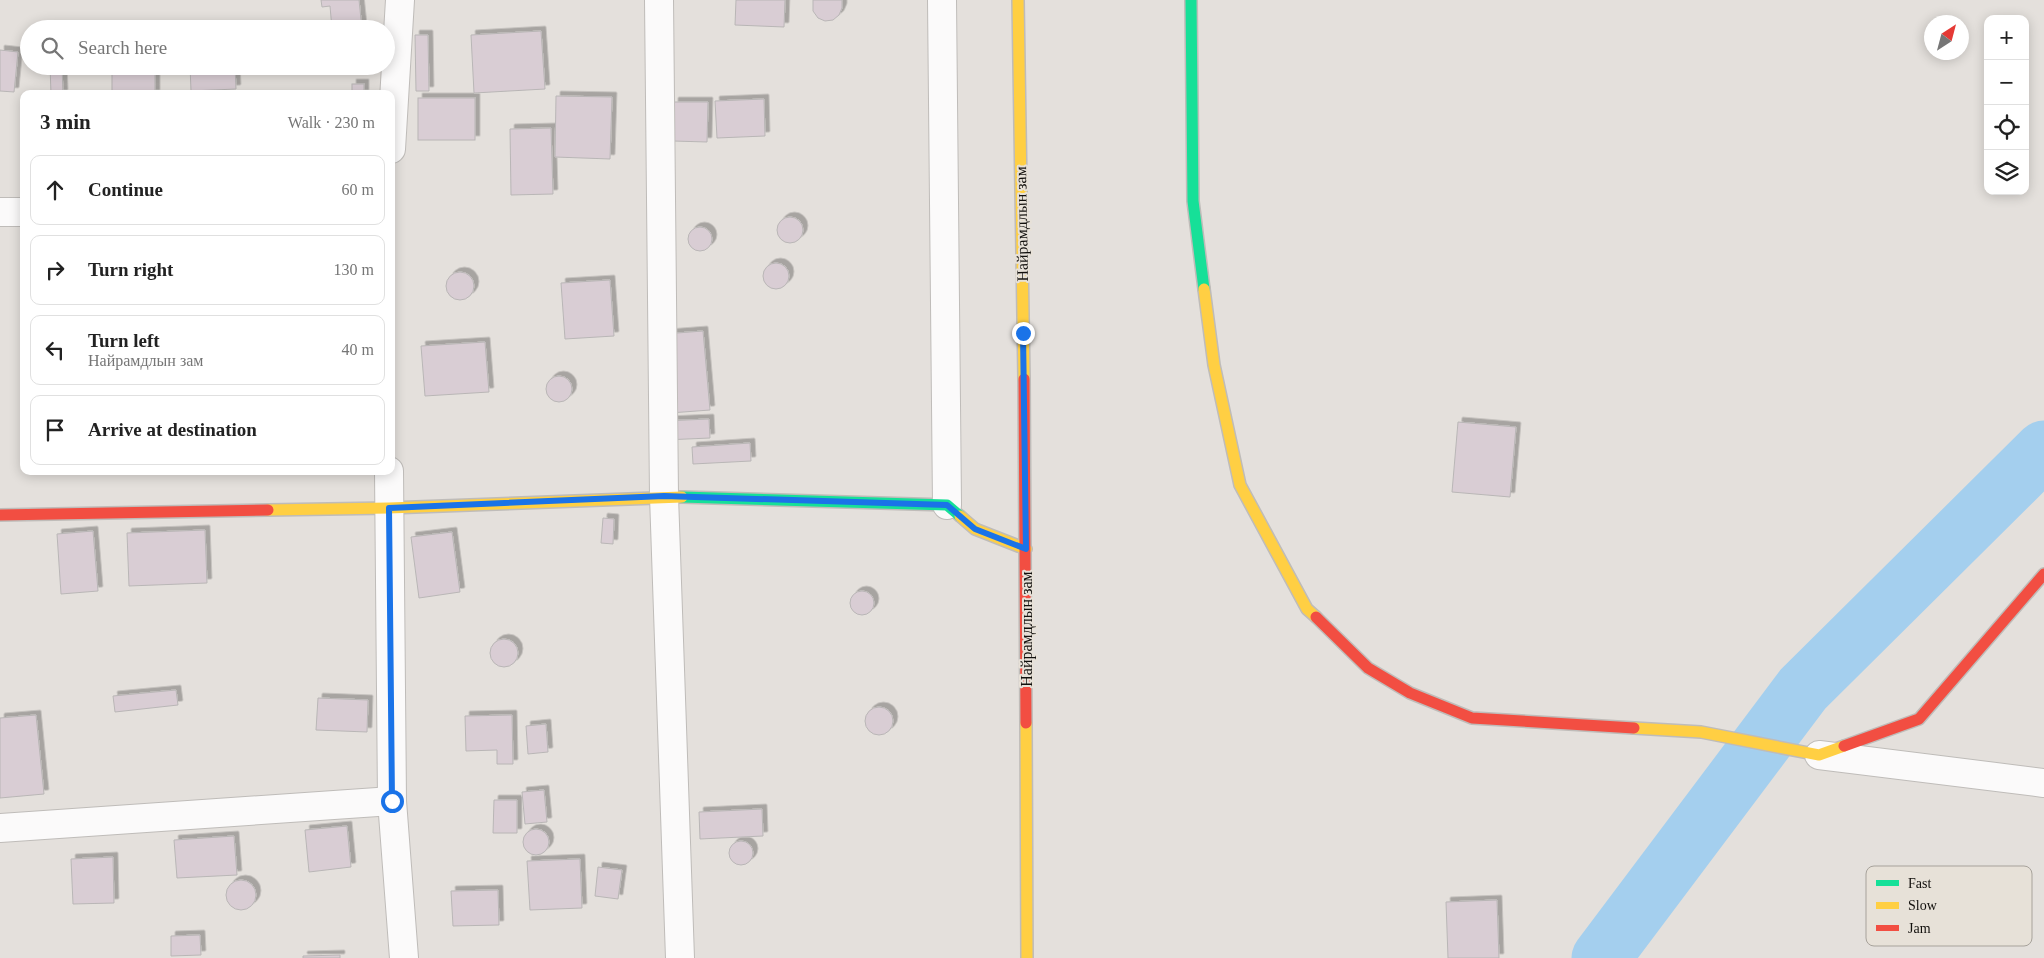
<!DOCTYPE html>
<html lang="en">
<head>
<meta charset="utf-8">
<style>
  body { margin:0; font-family:Georgia,serif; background:#f6f6f6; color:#222 }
  .controls { position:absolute; right:15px; top:15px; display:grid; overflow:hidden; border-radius:10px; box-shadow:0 2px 12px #0003 }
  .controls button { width:45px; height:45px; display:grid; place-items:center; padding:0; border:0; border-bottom:1px solid #e0e0e0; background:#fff; color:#222; font:25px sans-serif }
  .compass { position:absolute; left:1924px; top:15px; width:45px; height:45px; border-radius:50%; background:#fff; box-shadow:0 2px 12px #0003; rotate:36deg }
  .stop { position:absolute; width:15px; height:15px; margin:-11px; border:4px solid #1a73e8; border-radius:50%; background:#fff }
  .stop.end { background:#1a73e8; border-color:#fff; box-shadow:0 1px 5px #0008 }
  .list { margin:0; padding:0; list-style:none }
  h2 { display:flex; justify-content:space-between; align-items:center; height:65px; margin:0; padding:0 20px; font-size:21px }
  h2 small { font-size:16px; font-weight:400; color:#767676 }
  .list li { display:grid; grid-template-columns:32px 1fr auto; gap:15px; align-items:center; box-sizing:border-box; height:70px; margin:0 10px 10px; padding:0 10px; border:1px solid #e0e0e0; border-radius:10px }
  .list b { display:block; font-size:19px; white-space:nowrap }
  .list p { margin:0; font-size:16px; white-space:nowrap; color:#767676 }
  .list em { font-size:16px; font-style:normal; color:#767676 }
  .icon { flex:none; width:28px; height:28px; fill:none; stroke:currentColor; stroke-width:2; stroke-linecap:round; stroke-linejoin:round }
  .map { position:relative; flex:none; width:2044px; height:958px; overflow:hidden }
  .search { position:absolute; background:#fff; box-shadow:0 2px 12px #0003; left:20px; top:20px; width:375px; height:55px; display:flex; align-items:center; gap:12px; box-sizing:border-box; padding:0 18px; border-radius:28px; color:#767676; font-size:19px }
  .panel { position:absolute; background:#fff; box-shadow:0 2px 12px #0003; left:20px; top:90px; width:375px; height:385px; border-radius:10px }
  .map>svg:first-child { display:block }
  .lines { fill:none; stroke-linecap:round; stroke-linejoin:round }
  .river { stroke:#a4cfee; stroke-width:59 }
  .building { fill:#d9cdd4; stroke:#b9b6b6; filter:url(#shadow) }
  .street-casing { stroke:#bfbcb9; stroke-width:30 }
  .fast-casing { stroke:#bfbcb9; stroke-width:14 }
  .slow-casing { stroke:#bfbcb9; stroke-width:14 }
  .jam-casing { stroke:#bfbcb9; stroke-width:14 }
  .street { stroke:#fbfafa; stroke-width:28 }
  .fast { stroke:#16e098; stroke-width:11 }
  .slow { stroke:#ffcf43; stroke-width:11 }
  .jam { stroke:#f24e42; stroke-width:11 }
  .route { stroke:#1a73e8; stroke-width:6 }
  .labels { text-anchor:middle; stroke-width:4; stroke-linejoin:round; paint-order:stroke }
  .street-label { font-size:16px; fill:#110f0c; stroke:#e7e1d8 }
  .key { fill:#e7e1d8; stroke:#a7a29b; stroke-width:1 }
  .key-label { font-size:14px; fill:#110f0c }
</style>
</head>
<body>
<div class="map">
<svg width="2044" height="958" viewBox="0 0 2044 958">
  <defs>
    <filter id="shadow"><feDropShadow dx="4.5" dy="-4.5" stdDeviation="0" flood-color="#0004"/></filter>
  </defs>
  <rect width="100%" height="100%" fill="#e4e0dc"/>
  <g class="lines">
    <polyline class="river" points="1601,958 1803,689 2044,450"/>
  </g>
  <g class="building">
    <polygon points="321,0 359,0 362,29 332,29 330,6 322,7"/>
    <polygon points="736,0 785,0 784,27 735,25"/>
    <polygon points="813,0 842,0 842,8 839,15 833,20 825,21 818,18 813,11"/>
    <polygon points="541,31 545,89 474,93 471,35"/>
    <polygon points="415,35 428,35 429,91 416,91"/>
    <polygon points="0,50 18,52 14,92 0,91"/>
    <polygon points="50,66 62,66 63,94 51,94"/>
    <rect x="112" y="66" width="43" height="28"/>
    <polygon points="190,66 235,66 236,89 191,91"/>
    <rect x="352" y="84" width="12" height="10"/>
    <polygon points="556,96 612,97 610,159 555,157"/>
    <rect x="418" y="98" width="57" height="42"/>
    <polygon points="764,99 765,136 717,138 715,101"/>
    <polygon points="674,102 708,102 707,142 673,141"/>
    <polygon points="551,128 553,194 511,195 510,129"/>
    <circle cx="790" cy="230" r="13"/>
    <circle cx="700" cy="239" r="12"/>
    <circle cx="776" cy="276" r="13"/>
    <circle cx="460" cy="286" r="14"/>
    <polygon points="610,280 614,336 565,339 561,283"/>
    <polygon points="703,331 710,410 670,413 664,334"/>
    <polygon points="485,342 489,392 425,396 421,346"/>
    <circle cx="559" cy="389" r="13"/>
    <polygon points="709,419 710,438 664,440 663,421"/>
    <polygon points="1458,422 1516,427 1510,497 1452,492"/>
    <polygon points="750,443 751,461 693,464 692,447"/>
    <polygon points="603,518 614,519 613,544 601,543"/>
    <polygon points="205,530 207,583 129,586 127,533"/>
    <polygon points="93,531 98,591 61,594 57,534"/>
    <polygon points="452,532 460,592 419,598 411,537"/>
    <circle cx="862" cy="603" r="12"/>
    <circle cx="504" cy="653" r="14"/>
    <polygon points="176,690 178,705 115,712 113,696"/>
    <polygon points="318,698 368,700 367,732 316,730"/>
    <circle cx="879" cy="721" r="14"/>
    <polygon points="36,715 44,794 0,798 0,718"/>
    <polygon points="512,715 513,764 497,764 497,750 466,751 465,716"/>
    <polygon points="546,724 548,752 528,754 526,726"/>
    <polygon points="544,790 547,822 525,824 522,792"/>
    <polygon points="494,800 517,800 517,833 493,833"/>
    <polygon points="762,809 763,836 700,839 699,812"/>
    <polygon points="347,826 351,867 309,872 305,830"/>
    <circle cx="536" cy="842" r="13"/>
    <polygon points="234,836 237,875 177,878 174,840"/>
    <circle cx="741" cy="853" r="12"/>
    <polygon points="113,857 114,903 73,904 71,859"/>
    <polygon points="580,859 582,908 530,910 527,861"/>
    <polygon points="598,867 622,870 618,899 595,896"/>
    <circle cx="241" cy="895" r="15"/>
    <polygon points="498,890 499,925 453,926 451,891"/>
    <polygon points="1497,900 1499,958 1448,958 1446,902"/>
    <polygon points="200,935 201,955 171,956 171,936"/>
    <polygon points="340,955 340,958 303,958 303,956"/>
  </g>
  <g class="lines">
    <defs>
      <g id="street">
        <polyline points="659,0 664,496 680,958"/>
        <polyline points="942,0 947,505"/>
        <polyline points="391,149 400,0"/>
        <polyline points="0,212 24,212"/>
        <polyline points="389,471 392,801 404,958"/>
        <polyline points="1819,755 2044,783"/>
        <polyline points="0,828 392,801"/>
      </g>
      <g id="fast">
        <polyline points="1191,0 1193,201 1204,289"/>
        <polyline points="682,497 947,505 960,516"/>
      </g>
      <g id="slow">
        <polyline points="1018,0 1024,379"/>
        <polyline points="1204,289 1214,365 1240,485 1307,609 1316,617"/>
        <polyline points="268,510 389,508 682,497"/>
        <polyline points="960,516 975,529 1026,549"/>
        <polyline points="1026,723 1027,958"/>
        <polyline points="1634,728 1701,732 1819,755 1844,746"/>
      </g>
      <g id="jam">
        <polyline points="1024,379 1026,723"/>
        <polyline points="0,515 268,510"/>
        <polyline points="1316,617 1368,668 1410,693 1472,718 1634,728"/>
        <polyline points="1844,746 1919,719 2044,574"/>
      </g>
    </defs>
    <use href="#street" class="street-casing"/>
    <use href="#fast" class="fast-casing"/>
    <use href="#slow" class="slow-casing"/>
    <use href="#jam" class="jam-casing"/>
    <use href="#street" class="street"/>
    <use href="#fast" class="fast"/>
    <use href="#slow" class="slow"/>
    <use href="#jam" class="jam"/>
  </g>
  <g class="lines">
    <polyline class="route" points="392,801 389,508 664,496 947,505 975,529 1026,549 1023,333"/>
  </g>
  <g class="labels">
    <g class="street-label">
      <text transform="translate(1021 224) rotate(-91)" y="6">Найрамдлын зам</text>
      <text transform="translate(1026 629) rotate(-90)" y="6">Найрамдлын зам</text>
    </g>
  </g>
  <rect x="1866" y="866" width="166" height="80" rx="8" class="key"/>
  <rect x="1876" y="880" width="23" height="6" fill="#16e098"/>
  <rect x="1876" y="902" width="23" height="7" fill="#ffcf43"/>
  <rect x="1876" y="925" width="23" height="6" fill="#f24e42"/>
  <g class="key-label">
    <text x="1908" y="888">Fast</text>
    <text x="1908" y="910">Slow</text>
    <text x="1908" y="933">Jam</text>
  </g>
</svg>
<div class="controls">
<button>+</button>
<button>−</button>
<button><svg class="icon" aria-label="locate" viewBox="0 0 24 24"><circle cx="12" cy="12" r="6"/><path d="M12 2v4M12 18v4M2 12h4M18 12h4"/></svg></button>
<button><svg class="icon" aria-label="layers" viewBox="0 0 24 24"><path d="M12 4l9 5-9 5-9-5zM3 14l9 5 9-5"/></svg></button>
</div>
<svg class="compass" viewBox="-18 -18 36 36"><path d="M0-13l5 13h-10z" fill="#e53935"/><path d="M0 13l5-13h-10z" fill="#767676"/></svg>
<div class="stop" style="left:392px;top:801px"></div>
<div class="stop end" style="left:1023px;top:333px"></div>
<div class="search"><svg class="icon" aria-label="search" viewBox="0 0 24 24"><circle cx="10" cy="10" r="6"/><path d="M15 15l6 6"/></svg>Search here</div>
<section class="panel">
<h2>3 min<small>Walk · 230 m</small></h2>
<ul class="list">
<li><svg class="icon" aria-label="ahead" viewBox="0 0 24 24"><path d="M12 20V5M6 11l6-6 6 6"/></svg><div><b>Continue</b></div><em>60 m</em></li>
<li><svg class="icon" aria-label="right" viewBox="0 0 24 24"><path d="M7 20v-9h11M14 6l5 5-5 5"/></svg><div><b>Turn right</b></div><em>130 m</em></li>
<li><svg class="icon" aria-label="left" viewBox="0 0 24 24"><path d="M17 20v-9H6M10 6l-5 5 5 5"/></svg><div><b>Turn left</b><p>Найрамдлын зам</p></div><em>40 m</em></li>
<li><svg class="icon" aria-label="arrive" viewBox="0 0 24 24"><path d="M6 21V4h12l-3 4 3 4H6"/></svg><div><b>Arrive at destination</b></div></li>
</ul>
</section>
</div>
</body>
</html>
